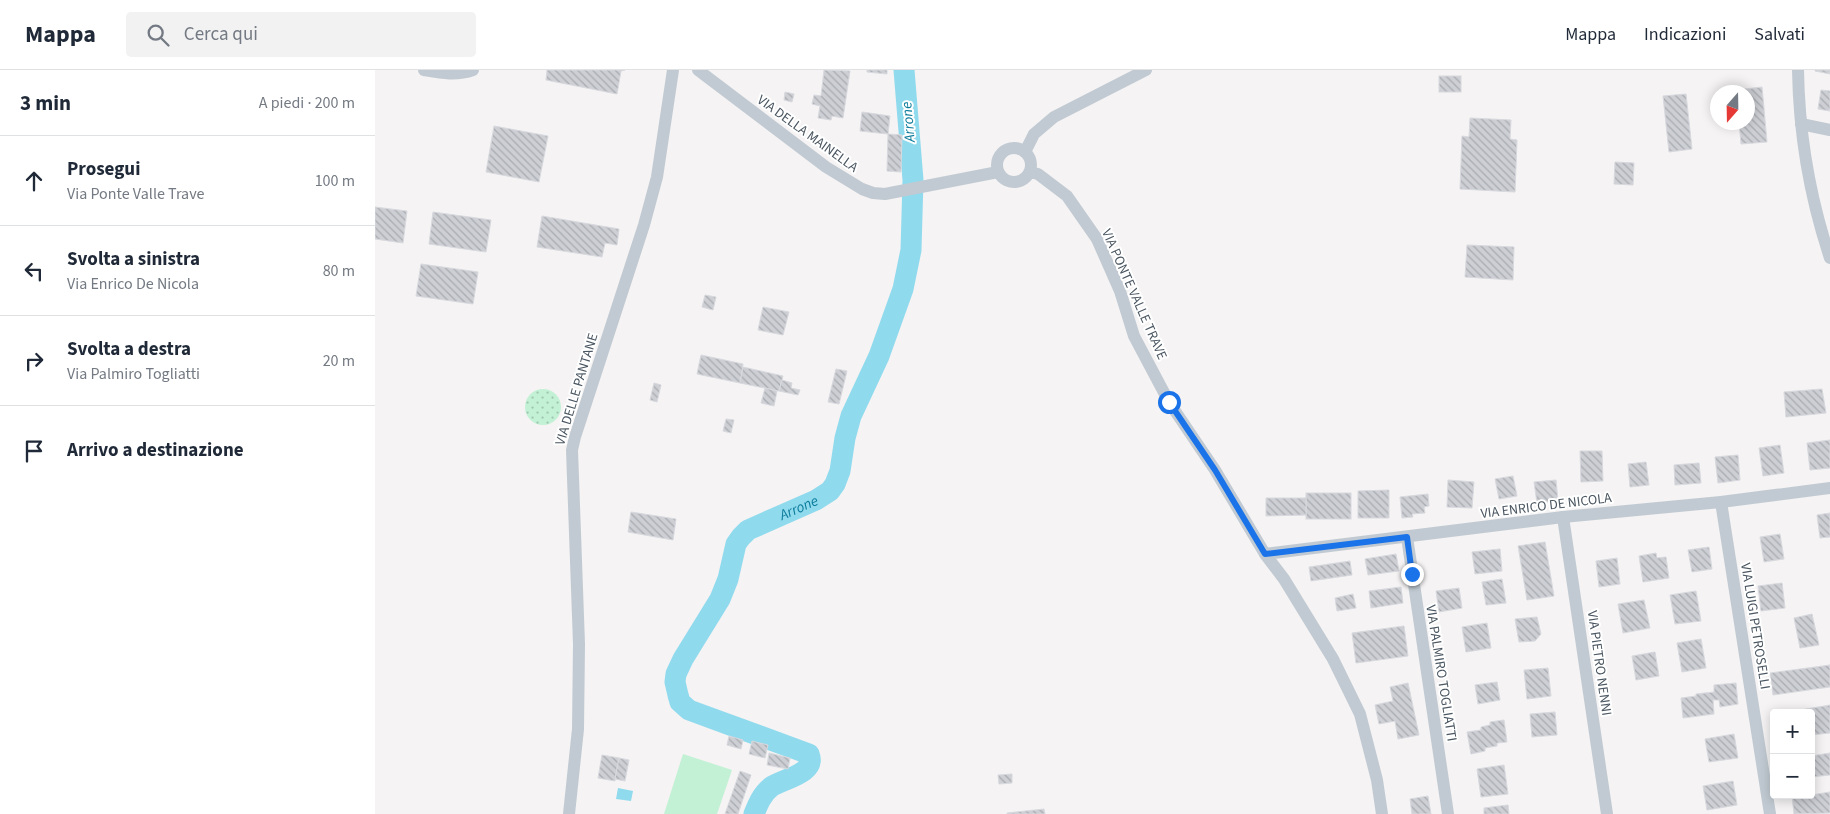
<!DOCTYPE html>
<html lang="it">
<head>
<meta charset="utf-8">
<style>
  body { margin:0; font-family:"Source Sans 3",sans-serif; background:#f2f2f3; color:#1f2937 }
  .controls { position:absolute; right:15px; bottom:15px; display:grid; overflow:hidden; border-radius:5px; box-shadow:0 2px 12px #0003 }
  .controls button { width:45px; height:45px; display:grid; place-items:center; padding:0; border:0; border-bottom:1px solid #e0e1e3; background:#fff; color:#1f2937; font:25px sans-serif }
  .compass { position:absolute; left:1335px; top:15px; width:45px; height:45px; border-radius:50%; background:#fff; box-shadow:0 2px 12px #0003; rotate:200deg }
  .stop { position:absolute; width:15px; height:15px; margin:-11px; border:4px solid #1a73e8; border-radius:50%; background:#fff }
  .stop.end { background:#1a73e8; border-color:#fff; box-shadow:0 1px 5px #0008 }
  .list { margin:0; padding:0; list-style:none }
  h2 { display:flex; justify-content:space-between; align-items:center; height:65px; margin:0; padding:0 20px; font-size:21px }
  h2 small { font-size:16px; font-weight:400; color:#747a83 }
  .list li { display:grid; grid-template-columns:32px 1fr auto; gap:15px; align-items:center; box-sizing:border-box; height:90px; padding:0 20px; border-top:1px solid #e0e1e3 }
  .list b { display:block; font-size:19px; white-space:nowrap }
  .list p { margin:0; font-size:16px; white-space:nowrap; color:#747a83 }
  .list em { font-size:16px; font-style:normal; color:#747a83 }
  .icon { flex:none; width:28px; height:28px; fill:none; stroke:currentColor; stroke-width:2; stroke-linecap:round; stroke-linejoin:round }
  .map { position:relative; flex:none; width:1455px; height:744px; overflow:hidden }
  header { display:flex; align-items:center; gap:30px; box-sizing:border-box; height:70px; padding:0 25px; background:#fff; border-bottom:1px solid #e0e1e3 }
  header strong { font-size:24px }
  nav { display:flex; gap:28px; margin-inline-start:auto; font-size:18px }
  .search { width:350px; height:45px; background:#f2f2f3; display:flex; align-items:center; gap:12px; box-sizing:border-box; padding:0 18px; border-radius:5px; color:#747a83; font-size:19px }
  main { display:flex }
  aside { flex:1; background:#fff }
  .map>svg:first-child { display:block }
  .grass { fill:url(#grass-dots) }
  .garden { fill:#c3f1d5 }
  .water { fill:#90daee }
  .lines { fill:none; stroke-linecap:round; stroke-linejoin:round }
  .river { stroke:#90daee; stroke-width:21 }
  .building { fill:url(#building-back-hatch); stroke:#d7d9de }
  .minor { stroke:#c1cad2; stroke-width:12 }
  .route { stroke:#1a73e8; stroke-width:6 }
  .labels { text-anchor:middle; stroke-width:4; stroke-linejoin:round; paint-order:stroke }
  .street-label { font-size:14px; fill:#4a5661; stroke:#fff }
  .water-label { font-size:15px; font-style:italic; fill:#0c7c9b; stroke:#fff }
</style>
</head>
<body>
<header>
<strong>Mappa</strong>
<div class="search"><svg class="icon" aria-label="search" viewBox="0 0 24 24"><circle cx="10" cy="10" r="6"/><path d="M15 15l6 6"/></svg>Cerca qui</div>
<nav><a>Mappa</a><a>Indicazioni</a><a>Salvati</a></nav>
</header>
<main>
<aside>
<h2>3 min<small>A piedi · 200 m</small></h2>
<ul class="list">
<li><svg class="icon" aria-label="ahead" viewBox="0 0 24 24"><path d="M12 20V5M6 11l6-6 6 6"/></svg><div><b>Prosegui</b><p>Via Ponte Valle Trave</p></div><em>100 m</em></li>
<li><svg class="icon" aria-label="left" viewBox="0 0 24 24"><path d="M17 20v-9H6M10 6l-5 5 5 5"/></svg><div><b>Svolta a sinistra</b><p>Via Enrico De Nicola</p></div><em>80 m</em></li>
<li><svg class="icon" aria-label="right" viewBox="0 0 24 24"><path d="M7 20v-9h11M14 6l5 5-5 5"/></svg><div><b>Svolta a destra</b><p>Via Palmiro Togliatti</p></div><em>20 m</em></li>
<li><svg class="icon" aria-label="arrive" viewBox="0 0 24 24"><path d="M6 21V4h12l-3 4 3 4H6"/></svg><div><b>Arrivo a destinazione</b></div></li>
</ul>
</aside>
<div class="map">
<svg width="1455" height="744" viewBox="0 0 1455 744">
  <defs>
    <pattern id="grass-dots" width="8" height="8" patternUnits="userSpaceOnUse" patternTransform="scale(1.25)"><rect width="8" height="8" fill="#c3f1d5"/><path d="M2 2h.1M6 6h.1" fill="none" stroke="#a0c6b0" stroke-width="1.8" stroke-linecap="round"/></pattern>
    <pattern id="building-back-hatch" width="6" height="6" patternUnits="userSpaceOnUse" patternTransform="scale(1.25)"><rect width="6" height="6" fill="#cdcfd5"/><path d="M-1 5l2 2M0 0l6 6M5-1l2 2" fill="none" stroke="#a8abb0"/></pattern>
  </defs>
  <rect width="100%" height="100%" fill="#f5f3f3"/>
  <circle class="grass" cx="168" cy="337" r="18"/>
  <polygon class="garden" points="308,684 357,700 342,744 289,744"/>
  <polygon class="water" points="243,718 258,721 256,731 241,729"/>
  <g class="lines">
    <path class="river" id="s1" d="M379,744C383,734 387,724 396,717C407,709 442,704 434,684L314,640L305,632L303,625L300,612L301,604L308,589L345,529L353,509L361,474L366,467L373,460L441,430L455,421L460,414L465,401L470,368L476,346L504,286L528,219L536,180L538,110L529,0"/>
  </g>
  <g class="building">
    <polygon points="172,0 250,0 246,1 242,24 171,10"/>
    <polygon points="449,0 475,1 468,48 457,46 456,50 443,48 445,36 437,34 439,25 446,26"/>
    <polygon points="492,0 512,0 512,4 492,2"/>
    <polygon points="1455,0 1455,4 1440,1 1440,0"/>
    <rect x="1064" y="6" width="22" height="16"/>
    <polygon points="1387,17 1392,72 1366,74 1364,52 1372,52 1372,22 1361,22 1361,20"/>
    <polygon points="1446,20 1455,21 1455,41 1443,39"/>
    <polygon points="410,22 419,24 417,32 409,30"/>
    <polygon points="1311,24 1317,79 1294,82 1288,26"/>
    <polygon points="487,42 515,46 513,64 485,61"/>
    <polygon points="1095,48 1136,50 1135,69 1142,70 1140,122 1085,119 1087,66 1094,67"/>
    <polygon points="119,56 173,66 164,112 111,102"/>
    <polygon points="513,64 527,65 526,102 512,101"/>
    <polygon points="1240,92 1259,93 1258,115 1239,114"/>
    <polygon points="0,137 32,141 28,173 0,169"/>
    <polygon points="58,142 116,150 111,182 54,174"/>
    <polygon points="167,146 244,159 242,175 230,173 227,187 162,177"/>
    <polygon points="1092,175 1139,177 1138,210 1090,207"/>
    <polygon points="46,194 103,202 98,234 41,226"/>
    <polygon points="330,225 341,227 338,240 327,237"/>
    <polygon points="388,237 414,242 408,265 383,260"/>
    <polygon points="326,285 368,294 365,313 322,304"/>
    <polygon points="368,297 408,306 404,321 365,313"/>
    <polygon points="461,299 472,301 464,334 453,332"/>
    <polygon points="407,310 417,313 416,318 425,320 423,325 404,321"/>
    <polygon points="279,313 286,315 282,332 275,330"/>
    <polygon points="390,318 402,321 399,336 386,333"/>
    <polygon points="1447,319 1451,343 1411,347 1409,322"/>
    <polygon points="351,349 359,350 356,363 348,361"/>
    <polygon points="1455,370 1455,398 1435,400 1432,373"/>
    <polygon points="1405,375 1409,403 1388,406 1384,378"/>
    <polygon points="1205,381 1227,381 1228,411 1206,412"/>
    <polygon points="1363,385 1365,410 1343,413 1340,387"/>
    <polygon points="1271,392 1274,415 1255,417 1253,394"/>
    <polygon points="1324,393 1326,413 1300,415 1299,395"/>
    <polygon points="1138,406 1142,426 1124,429 1120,409"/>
    <polygon points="1073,410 1099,412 1097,438 1072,437"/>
    <polygon points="1181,410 1183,431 1162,433 1159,412"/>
    <polygon points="1014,420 1014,448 983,448 983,421"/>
    <rect x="931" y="423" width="45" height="26"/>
    <polygon points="1053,424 1054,436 1049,437 1050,443 1037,444 1038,447 1027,448 1025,427"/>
    <polygon points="891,428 931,428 931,445 891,446"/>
    <polygon points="256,442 301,449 298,470 253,462"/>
    <polygon points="1455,443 1455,467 1445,468 1442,445"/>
    <polygon points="1405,464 1409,489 1389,492 1385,467"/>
    <polygon points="1170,472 1179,526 1152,530 1143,476"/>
    <polygon points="1334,477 1337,499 1317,502 1313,480"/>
    <polygon points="1125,479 1127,501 1100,504 1097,482"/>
    <polygon points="1281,483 1282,488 1291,487 1294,508 1268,512 1264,486"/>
    <polygon points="1021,484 1024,501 993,505 990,489"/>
    <polygon points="1242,488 1245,514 1224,517 1221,491"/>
    <polygon points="975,491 977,505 936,511 934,497"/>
    <polygon points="1127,509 1131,533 1111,535 1107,512"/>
    <polygon points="1407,513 1410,538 1386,541 1383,516"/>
    <polygon points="1026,517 1028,533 996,538 994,521"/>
    <polygon points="1084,518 1087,538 1064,542 1061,521"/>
    <polygon points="1321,521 1326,551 1300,554 1295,525"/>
    <polygon points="978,524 981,538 962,541 960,528"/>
    <polygon points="1269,530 1275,558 1248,563 1243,534"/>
    <polygon points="1437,544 1444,575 1425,578 1419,548"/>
    <polygon points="1162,547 1166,564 1160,571 1144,572 1140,549"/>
    <polygon points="1112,553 1116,578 1091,582 1087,557"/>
    <polygon points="1029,556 1033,586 981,593 977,563"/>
    <polygon points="1326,569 1331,598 1307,602 1302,573"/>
    <polygon points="1280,582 1284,606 1261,610 1257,586"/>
    <polygon points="1455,595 1455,617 1398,625 1395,603"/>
    <polygon points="1173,598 1176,626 1152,629 1149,600"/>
    <polygon points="1122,612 1125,630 1103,634 1100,615"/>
    <polygon points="1033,613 1044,665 1023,669 1020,651 1004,654 1000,635 1018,631 1015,617"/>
    <polygon points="1361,613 1363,634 1345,637 1344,630 1338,630 1339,644 1308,648 1306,628 1321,626 1321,624 1339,622 1339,615"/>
    <polygon points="1455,635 1455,663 1436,665 1436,643 1425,643 1425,640"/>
    <polygon points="1180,642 1182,665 1157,667 1155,644"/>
    <polygon points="1129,650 1132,672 1122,673 1122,676 1110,678 1110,681 1096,684 1092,662 1106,660 1106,657 1115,655 1115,652"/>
    <polygon points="1359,664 1363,688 1334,692 1330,669"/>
    <polygon points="354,666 368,670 366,679 352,675"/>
    <polygon points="377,671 393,675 390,688 374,684"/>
    <polygon points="394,683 415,688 413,699 392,695"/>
    <polygon points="1455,683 1455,705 1436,707 1436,686"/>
    <polygon points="227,685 244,688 240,711 223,708"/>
    <polygon points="244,688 254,690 250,711 240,709"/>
    <polygon points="1129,695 1133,724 1106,727 1102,699"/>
    <polygon points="365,701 376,705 363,744 350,744"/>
    <polygon points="637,704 637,713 624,714 623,705"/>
    <polygon points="1358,711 1362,735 1332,740 1328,716"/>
    <polygon points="1455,722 1455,743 1419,744 1417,726 1436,725"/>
    <polygon points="1053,726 1056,744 1037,744 1035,729"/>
    <polygon points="1133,735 1134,744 1109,744 1109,738"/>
    <polygon points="669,739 670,744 632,744 632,743"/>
  </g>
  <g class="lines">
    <g class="minor">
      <path d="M49,0C66,3 81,6 98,0"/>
      <polyline points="323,0 451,97 487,119 498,123 510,124 623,102"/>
      <path d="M1423,0C1424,63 1435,128 1455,188"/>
      <polyline points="1426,54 1455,60"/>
      <circle cx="639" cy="95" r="17"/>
      <polyline points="650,82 659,64 679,47 771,0"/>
      <polyline points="655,102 663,104 692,126 722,169 745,221 759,266 794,332 840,400 890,484 909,509 958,589 985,644 1002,710 1007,744"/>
      <polyline points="1346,432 1395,744"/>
      <polyline points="1188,447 1232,744"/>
      <polyline points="1032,467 1073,744"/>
      <polyline points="890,484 1188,447 1346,432 1455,418"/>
      <polyline points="194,744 203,659 204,574 197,380 200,367 269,155 282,107 298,0"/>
    </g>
  </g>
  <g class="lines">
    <polyline class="route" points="794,332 840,400 890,484 1032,467 1037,504"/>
  </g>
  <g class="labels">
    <g class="street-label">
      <text transform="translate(433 63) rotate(36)" y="5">VIA DELLA MAINELLA</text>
      <text transform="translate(760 224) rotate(66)" y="5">VIA PONTE VALLE TRAVE</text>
      <text transform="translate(201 319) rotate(-73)" y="5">VIA DELLE PANTANE</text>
      <text transform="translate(1171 435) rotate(-7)" y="5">VIA ENRICO DE NICOLA</text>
      <text transform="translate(1381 556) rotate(81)" y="5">VIA LUIGI PETROSELLI</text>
      <text transform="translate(1225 593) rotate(82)" y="5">VIA PIETRO NENNI</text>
      <text transform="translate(1067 603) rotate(81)" y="5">VIA PALMIRO TOGLIATTI</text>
    </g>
    <g class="water-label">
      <text transform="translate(533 52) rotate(-95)" y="5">Arrone</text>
      <text dy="5" stroke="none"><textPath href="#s1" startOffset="475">Arrone</textPath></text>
    </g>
  </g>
</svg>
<div class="controls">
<button>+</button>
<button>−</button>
</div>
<svg class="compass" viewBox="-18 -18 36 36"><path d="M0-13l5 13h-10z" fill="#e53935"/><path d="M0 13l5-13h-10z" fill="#747a83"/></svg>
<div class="stop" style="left:794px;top:332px"></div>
<div class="stop end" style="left:1037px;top:504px"></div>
</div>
</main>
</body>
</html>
